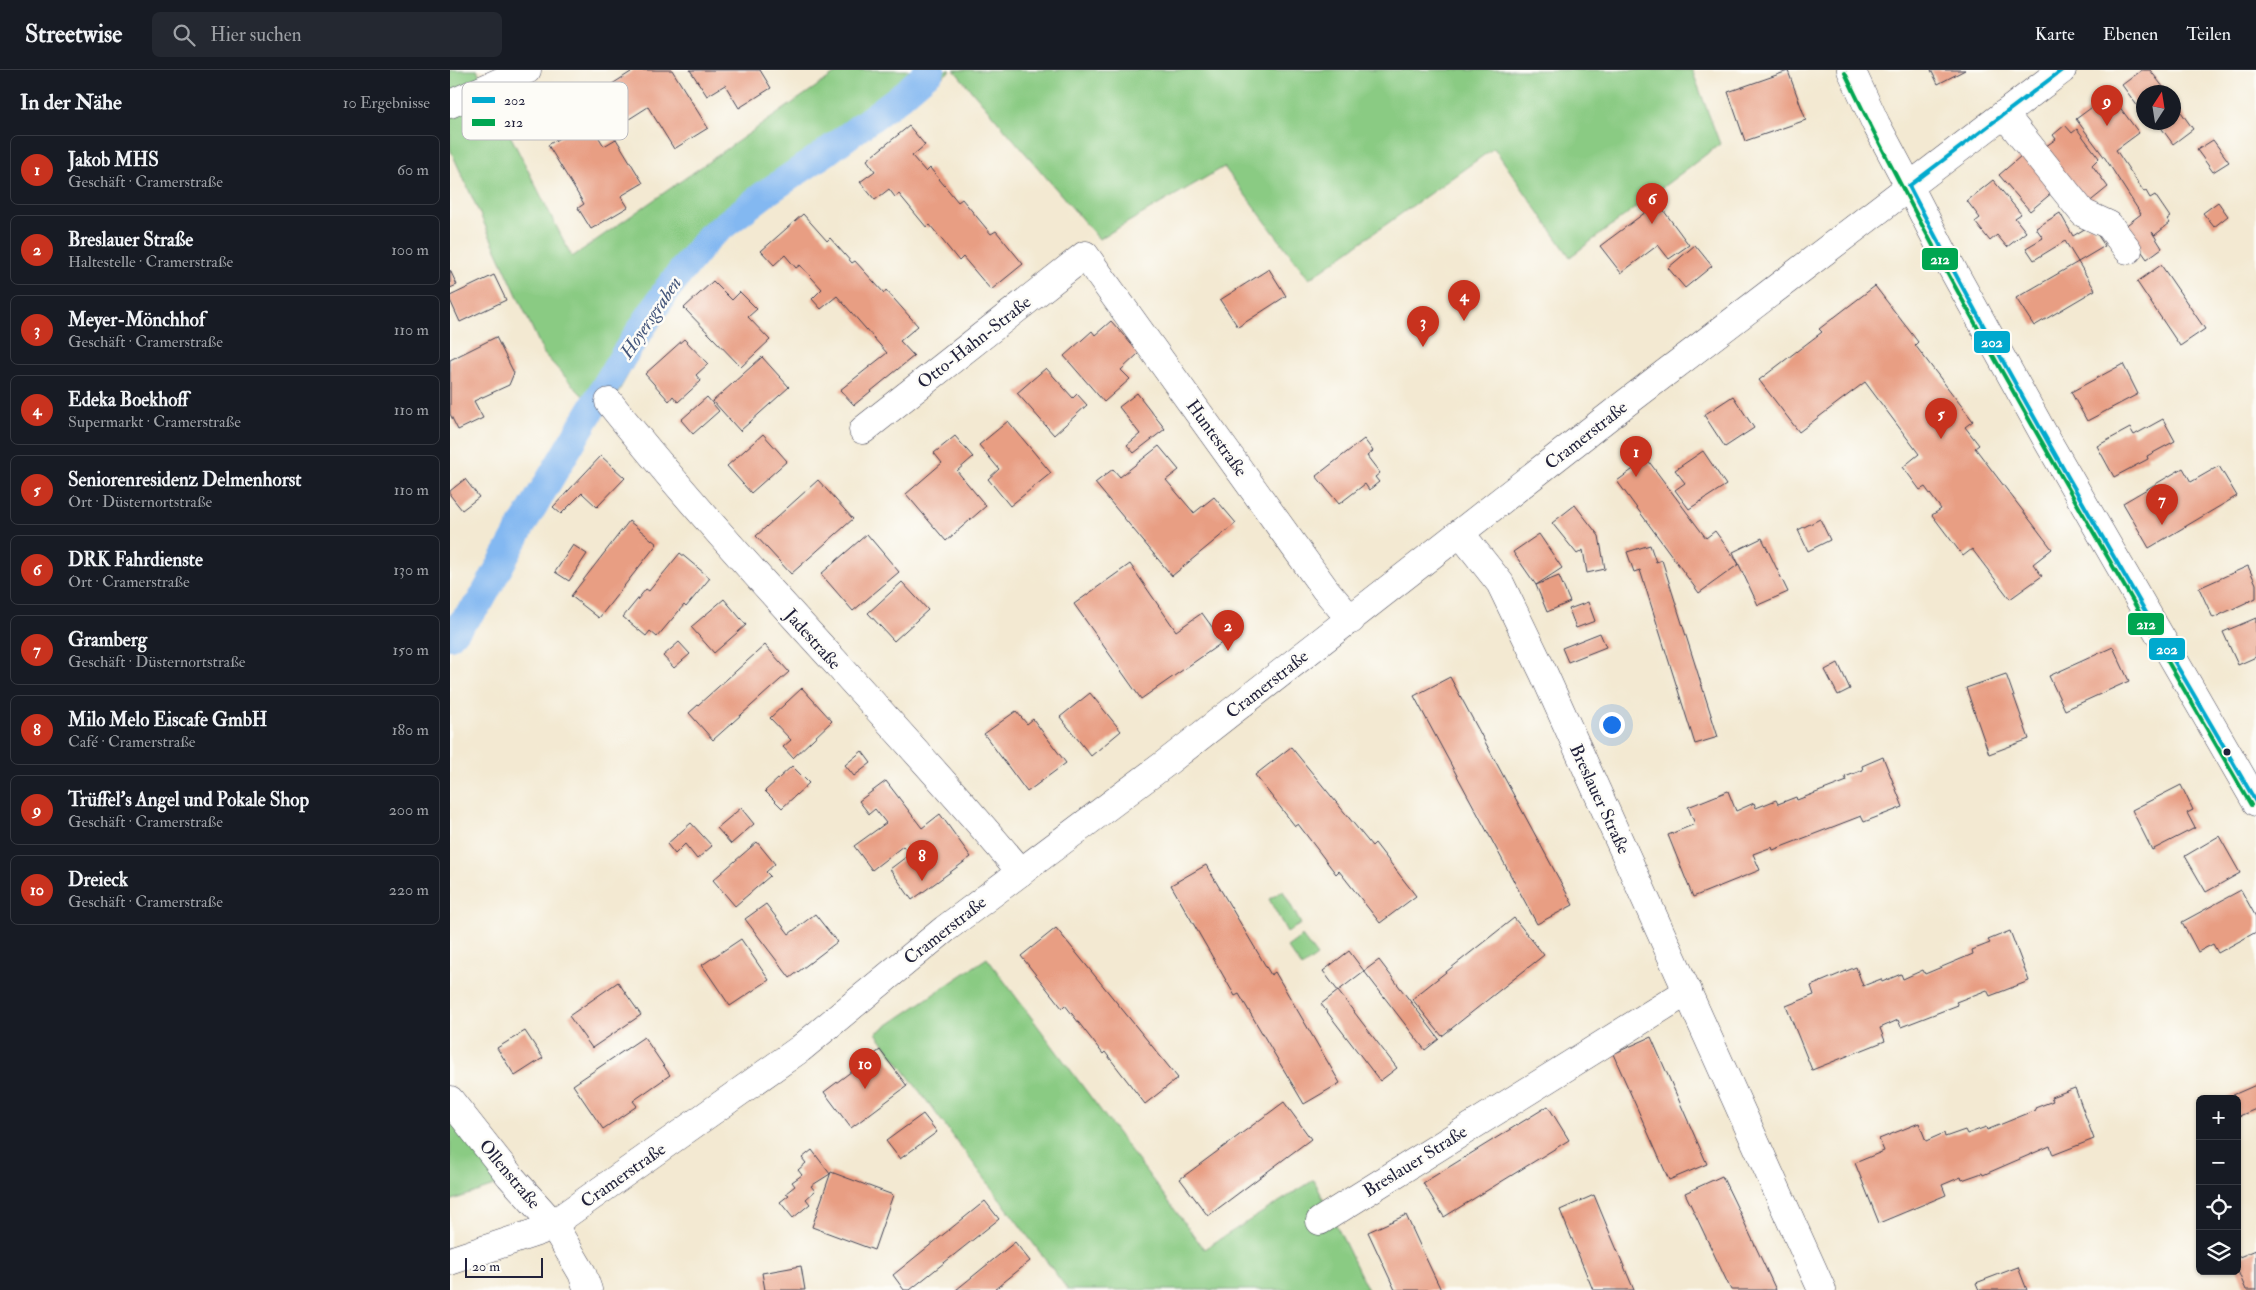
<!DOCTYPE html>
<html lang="de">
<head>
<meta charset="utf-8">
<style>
  body { margin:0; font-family:"IM FELL Double Pica",serif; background:#242831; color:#f1f3f6 }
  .controls { position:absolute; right:15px; bottom:15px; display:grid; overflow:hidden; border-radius:8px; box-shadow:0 1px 4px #0004 }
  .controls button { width:45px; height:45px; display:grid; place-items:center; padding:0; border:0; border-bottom:1px solid #363941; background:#171b24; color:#f1f3f6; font:25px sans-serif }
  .compass { position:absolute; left:1686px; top:15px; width:45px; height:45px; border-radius:50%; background:#171b24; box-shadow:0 1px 4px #0004; rotate:12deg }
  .scale { position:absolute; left:15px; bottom:12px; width:78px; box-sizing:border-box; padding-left:5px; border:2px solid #22223b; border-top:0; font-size:14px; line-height:18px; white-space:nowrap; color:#22223b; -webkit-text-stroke:4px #fdfcf7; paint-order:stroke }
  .you { position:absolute; left:1161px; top:654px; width:18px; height:18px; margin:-12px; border:4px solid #fff; border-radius:50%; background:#1a73e8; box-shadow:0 0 0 8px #1a73e833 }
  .badge { display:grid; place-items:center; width:32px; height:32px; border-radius:50%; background:#c8321e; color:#fff; font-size:16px; font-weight:700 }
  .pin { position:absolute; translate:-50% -41px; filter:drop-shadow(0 1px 2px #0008) }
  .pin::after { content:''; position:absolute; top:26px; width:18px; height:15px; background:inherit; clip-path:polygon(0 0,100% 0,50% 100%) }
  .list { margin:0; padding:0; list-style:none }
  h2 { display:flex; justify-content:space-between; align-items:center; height:65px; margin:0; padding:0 20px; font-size:21px }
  h2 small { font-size:16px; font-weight:400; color:#9ea1a6 }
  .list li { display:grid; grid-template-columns:32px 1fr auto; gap:15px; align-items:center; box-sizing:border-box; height:70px; margin:0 10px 10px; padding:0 10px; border:1px solid #363941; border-radius:8px }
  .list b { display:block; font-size:19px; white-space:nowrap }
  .list p { margin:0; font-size:16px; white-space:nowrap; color:#9ea1a6 }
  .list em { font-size:16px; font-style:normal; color:#9ea1a6 }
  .icon { flex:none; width:28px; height:28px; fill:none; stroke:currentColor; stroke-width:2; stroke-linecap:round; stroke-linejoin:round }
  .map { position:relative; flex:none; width:1806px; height:1220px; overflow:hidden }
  header { display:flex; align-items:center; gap:30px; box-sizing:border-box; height:70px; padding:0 25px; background:#171b24; border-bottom:1px solid #363941 }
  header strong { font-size:24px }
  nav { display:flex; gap:28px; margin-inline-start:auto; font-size:18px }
  .search { width:350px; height:45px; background:#242831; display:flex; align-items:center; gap:12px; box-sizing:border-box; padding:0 18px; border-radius:8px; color:#9ea1a6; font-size:19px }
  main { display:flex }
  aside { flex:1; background:#171b24 }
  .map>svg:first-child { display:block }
  .green { fill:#8acb83; stroke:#56765f }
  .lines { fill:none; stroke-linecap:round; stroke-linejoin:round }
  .canal { stroke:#83b8f1; stroke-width:28 }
  .building { fill:#e89e83 }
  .minor-casing { stroke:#414052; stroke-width:29 }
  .major-casing { stroke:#414052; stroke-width:29 }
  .minor { stroke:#fff; stroke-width:28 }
  .major { stroke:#fff; stroke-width:28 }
  .bus-1-casing { stroke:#fdfcf7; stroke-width:8 }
  .bus-2-casing { stroke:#fdfcf7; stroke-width:8 }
  .bus-1 { stroke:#00a9ce; stroke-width:4 }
  .bus-2 { stroke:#00a651; stroke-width:4 }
  .bus-dot { fill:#22223b; stroke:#fdfcf7; stroke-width:2 }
  .labels { text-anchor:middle; stroke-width:5; stroke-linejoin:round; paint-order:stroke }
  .street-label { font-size:18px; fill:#22223b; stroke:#fdfcf7 }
  .water-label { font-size:19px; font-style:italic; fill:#44567b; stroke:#fdfcf7 }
  .key { fill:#fdfcf7; stroke:#bbbbbf; stroke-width:1 }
  .key-label { font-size:14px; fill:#22223b }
  .line-badge { stroke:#fdfcf7; stroke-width:2 }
  .badge-label { font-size:14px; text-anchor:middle; font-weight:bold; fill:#fff }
</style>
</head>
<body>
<header>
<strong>Streetwise</strong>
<div class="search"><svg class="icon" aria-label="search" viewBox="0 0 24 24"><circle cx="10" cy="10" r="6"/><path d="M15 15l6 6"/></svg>Hier suchen</div>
<nav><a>Karte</a><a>Ebenen</a><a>Teilen</a></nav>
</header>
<main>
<aside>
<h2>In der Nähe<small>10 Ergebnisse</small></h2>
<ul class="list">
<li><span class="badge">1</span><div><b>Jakob MHS</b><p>Geschäft · Cramerstraße</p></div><em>60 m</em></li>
<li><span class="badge">2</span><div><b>Breslauer Straße</b><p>Haltestelle · Cramerstraße</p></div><em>100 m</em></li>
<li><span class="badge">3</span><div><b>Meyer-Mönchhof</b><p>Geschäft · Cramerstraße</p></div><em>110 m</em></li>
<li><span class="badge">4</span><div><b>Edeka Boekhoff</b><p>Supermarkt · Cramerstraße</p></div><em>110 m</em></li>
<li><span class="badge">5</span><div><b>Seniorenresidenz Delmenhorst</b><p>Ort · Düsternortstraße</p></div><em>110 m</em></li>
<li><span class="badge">6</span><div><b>DRK Fahrdienste</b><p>Ort · Cramerstraße</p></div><em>130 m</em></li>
<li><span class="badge">7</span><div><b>Gramberg</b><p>Geschäft · Düsternortstraße</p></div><em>150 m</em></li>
<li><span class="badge">8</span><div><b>Milo Melo Eiscafe GmbH</b><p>Café · Cramerstraße</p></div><em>180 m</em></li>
<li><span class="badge">9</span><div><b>Trüffel's Angel und Pokale Shop</b><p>Geschäft · Cramerstraße</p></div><em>200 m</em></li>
<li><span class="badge">10</span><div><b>Dreieck</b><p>Geschäft · Cramerstraße</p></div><em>220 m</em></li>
</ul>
</aside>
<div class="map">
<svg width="1806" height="1220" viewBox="0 0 1806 1220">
  <rect width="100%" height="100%" fill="#fdfcf7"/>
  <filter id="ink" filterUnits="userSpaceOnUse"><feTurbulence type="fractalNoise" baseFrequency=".02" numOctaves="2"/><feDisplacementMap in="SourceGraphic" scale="10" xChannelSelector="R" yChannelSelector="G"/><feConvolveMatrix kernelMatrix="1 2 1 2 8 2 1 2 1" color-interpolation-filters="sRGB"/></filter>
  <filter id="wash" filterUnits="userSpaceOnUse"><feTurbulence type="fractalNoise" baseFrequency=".0096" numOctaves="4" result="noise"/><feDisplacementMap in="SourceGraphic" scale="20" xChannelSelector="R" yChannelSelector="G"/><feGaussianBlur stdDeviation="1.12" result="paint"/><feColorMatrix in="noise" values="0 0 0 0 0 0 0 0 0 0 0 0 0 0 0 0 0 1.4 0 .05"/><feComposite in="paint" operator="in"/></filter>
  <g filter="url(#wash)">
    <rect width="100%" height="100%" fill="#f3e9d2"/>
    <g class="green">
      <polygon points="0,0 27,0 122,187 390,0 501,0 465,29 273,171 219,231 156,344 130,323 94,284 0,79"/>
      <polygon points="504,0 1242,0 1270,74 1120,187 1044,78 859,209 774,97 649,169"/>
      <polygon points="833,821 851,854 837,862 819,829"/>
      <polygon points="852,866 867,886 852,897 837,877"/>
      <polygon points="537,888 754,1179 864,1110 918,1220 618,1220 426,963"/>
      <polygon points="0,1049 53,1113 0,1131"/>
    </g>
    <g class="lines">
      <polyline class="canal" points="0,566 30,532 73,454 172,288 218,218 259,167 313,125 375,83 450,27 481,0"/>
    </g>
    <g id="blocks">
      <g class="building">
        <polygon points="184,0 222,0 258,58 224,79 198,37 176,51 156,18"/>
        <polygon points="240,0 310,0 321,18 289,38 275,15 257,26"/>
        <polygon points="1481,0 1515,0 1488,14"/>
        <polygon points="1692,0 1700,0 1717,22 1694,22 1694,45 1672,15"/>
        <polygon points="1338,1 1356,50 1295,71 1278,22"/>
        <polygon points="1660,24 1689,63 1666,80 1694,122 1696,121 1700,128 1705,125 1720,147 1717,149 1720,153 1705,165 1702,162 1712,178 1697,189 1674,157 1691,144 1655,88 1626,49"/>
        <polygon points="1724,32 1743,59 1723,74 1707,52 1724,52"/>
        <polygon points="138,50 154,76 166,69 193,113 171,126 178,137 141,159 128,138 134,134 98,75"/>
        <polygon points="1615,55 1622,63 1627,59 1649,88 1642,95 1658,117 1637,134 1592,79 1606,69 1603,65"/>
        <polygon points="459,56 475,75 462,86 476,102 480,98 508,132 512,129 541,164 546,161 573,194 541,220 513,187 509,191 480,155 477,158 449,124 445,127 439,119 425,130 410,112 425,101 417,90"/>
        <polygon points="1763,70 1779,92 1763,102 1747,80"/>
        <polygon points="1578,80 1609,117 1580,141 1549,105"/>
        <polygon points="1543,110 1571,144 1565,148 1576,162 1557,177 1547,165 1540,171 1525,152 1530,148 1517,131"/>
        <polygon points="1768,132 1778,146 1764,157 1753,143"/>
        <polygon points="1208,133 1239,175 1219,189 1208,175 1171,203 1150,176"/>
        <polygon points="1610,143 1623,166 1641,155 1655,176 1628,192 1615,171 1584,190 1576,178 1593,168 1586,158"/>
        <polygon points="353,144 377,171 380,168 402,193 405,191 434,223 436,220 468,256 450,271 464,286 404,335 390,320 437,283 387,226 371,239 362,229 372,219 350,195 346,198 335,185 324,195 311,181"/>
        <polygon points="1245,175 1262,196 1235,218 1218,198"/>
        <polygon points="1628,192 1645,220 1584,256 1566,228"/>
        <polygon points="1711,195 1755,259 1730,276 1687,212"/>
        <polygon points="819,199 836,226 788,257 770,230"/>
        <polygon points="0,200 7,215 0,218"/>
        <polygon points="44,205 56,230 10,252 0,230 0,226"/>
        <polygon points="263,211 282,230 290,222 307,239 298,247 320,270 291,297 234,238"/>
        <polygon points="1425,216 1468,272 1465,275 1523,351 1515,357 1529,375 1525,378 1602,479 1583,494 1592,506 1560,529 1522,479 1513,486 1482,445 1491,439 1475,417 1470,420 1453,397 1469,384 1415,312 1349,362 1309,310 1372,262 1369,259"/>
        <polygon points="661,251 689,283 671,300 680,309 654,332 614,286 642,261 645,265"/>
        <polygon points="46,267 64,303 59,315 24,331 33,348 8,360 0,344 0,290"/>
        <polygon points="234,269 258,294 246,305 251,311 228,332 223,326 219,331 195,304"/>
        <polygon points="312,287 339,317 290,361 263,331"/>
        <polygon points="1673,294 1688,324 1637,351 1621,322"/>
        <polygon points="596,298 623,328 627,324 637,335 604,365 567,323"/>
        <polygon points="687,323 715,359 684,383 677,375 690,364 669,337"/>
        <polygon points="1283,326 1304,358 1275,377 1254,345"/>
        <polygon points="257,327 269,341 243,364 231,350"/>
        <polygon points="1713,349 1725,371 1697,386 1698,389 1664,407 1647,376 1680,358 1684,365"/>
        <polygon points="558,351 601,403 560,436 538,409 549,399 529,375"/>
        <polygon points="313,364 337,391 301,423 277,396"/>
        <polygon points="505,366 523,387 507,401 536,436 496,471 456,424 492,393 484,383"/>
        <polygon points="914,369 923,381 917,386 930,403 925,407 929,412 919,420 915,414 889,434 866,406"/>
        <polygon points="709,376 729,400 716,410 744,443 764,427 786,453 722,506 645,413 663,399 670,407"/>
        <polygon points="1253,381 1276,415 1239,439 1225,420 1235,413 1225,400"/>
        <polygon points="151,386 175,408 147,437 132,423 111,444 103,437"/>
        <polygon points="1197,389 1256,468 1265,461 1289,494 1249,523 1167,411"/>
        <polygon points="1769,396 1787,426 1699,478 1673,433 1733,398 1741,412"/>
        <polygon points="15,409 29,427 12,440 0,425 0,421"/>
        <polygon points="368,410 403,449 341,504 306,466"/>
        <polygon points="1125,435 1149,466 1155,499 1137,503 1133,480 1127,484 1102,453"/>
        <polygon points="1370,449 1380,470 1358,481 1348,460"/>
        <polygon points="179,451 207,474 149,548 121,526"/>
        <polygon points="417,464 449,502 403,541 371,504"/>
        <polygon points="1089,464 1112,498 1086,515 1063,482"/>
        <polygon points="1312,468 1338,522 1308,535 1283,482"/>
        <polygon points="123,475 137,484 119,511 105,502"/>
        <polygon points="1200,475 1206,492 1212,490 1268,667 1245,674 1190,500 1184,502 1177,482"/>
        <polygon points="230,483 260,508 236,537 234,535 207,567 200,561 196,566 173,547 196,519 199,521"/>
        <polygon points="680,494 726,561 752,543 773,572 691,629 624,534"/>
        <polygon points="1798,496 1806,514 1806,528 1763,548 1749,518"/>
        <polygon points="1109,506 1120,532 1097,542 1086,515"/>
        <polygon points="452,512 478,540 444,571 418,543"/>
        <polygon points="274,529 296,555 264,583 241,557"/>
        <polygon points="1138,532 1145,551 1126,558 1119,539"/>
        <polygon points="1806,548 1806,587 1788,595 1773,562"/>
        <polygon points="1150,563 1156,577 1118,592 1112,578"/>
        <polygon points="229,572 240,584 224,598 213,586"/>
        <polygon points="315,575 339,602 263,670 239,643"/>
        <polygon points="1663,577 1679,611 1615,640 1599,606"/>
        <polygon points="1388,593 1400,619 1388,625 1375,600"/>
        <polygon points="1556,604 1579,669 1539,684 1516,618"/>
        <polygon points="1000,607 1123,835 1087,854 964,626"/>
        <polygon points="352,618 382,651 343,688 333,677 341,670 320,648"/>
        <polygon points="640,623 671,661 641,686 610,647"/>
        <polygon points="566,641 577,654 583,649 616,693 577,722 534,664"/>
        <polygon points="841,677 922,776 925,773 966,826 930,853 889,801 886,804 848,754 845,756 805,705"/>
        <polygon points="412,681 421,693 404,706 395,695"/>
        <polygon points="1433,687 1453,737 1414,752 1411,746 1323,780 1322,777 1303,784 1310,800 1243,827 1218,765 1245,754 1238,737 1278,721 1286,741 1304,733 1306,738 1326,730 1328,734 1346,727 1347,730 1397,711 1395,707 1413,700 1412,696"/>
        <polygon points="342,696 359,713 332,738 315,721"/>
        <polygon points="436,711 472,758 490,744 521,787 462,830 440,799 460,784 453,776 422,800 404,776 436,753 425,739 419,744 409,731"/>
        <polygon points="1731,715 1743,740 1737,743 1745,758 1702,780 1682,740"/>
        <polygon points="291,738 304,754 281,774 267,758"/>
        <polygon points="241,753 262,776 247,789 235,774 225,784 217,774"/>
        <polygon points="1769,766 1790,803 1756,822 1735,786"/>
        <polygon points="307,772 325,794 316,802 320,806 285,836 263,810"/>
        <polygon points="756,795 821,905 825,902 890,1013 854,1034 789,924 785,926 721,815"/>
        <polygon points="1791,820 1806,847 1806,862 1768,883 1763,874 1748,882 1732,852"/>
        <polygon points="316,834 339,864 365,844 387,872 340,908 295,849"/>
        <polygon points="1064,848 1094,885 992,966 962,929"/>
        <polygon points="606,858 728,1008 695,1034 655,982 653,984 615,935 612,938 571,886"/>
        <polygon points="1560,861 1579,911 1540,926 1537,920 1506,932 1508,935 1451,957 1448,950 1430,958 1435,971 1362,1000 1336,936 1364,925 1361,916 1406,897 1413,916 1431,909 1432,912 1451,904 1453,909 1473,900 1475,904 1523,884 1522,880 1540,873 1538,870"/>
        <polygon points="291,869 319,910 280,936 252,895"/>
        <polygon points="899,881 914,901 888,921 947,998 930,1011 871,934 888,921 873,901"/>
        <polygon points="929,890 989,969 975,980 914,901"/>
        <polygon points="168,912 191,945 142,978 119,946"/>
        <polygon points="75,961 93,988 65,1006 47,978"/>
        <polygon points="194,967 220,1005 183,1031 187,1036 153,1059 123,1015"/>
        <polygon points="1201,967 1257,1094 1219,1110 1163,984"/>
        <polygon points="430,980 457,1016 401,1058 374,1022"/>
        <polygon points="1806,1015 1806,1039 1787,1047 1787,1029 1774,1029"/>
        <polygon points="1625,1018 1644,1069 1603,1085 1600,1076 1533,1105 1532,1103 1512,1110 1511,1107 1492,1115 1496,1125 1429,1153 1405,1093 1434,1081 1429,1069 1469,1053 1476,1071 1494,1063 1495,1067 1515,1060 1517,1064 1536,1057 1537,1060 1586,1040 1585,1038 1603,1031 1601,1027"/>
        <polygon points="834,1032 861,1069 758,1146 730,1109"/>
        <polygon points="1098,1036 1119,1070 994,1147 973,1113"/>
        <polygon points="473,1044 487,1062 450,1089 436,1071"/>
        <polygon points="362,1080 380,1104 361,1116 365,1121 356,1129 360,1134 343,1148 330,1132 339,1125 336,1123 345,1116 342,1112 352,1105 348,1100 356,1093 352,1088"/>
        <polygon points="381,1102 443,1125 424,1180 362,1157"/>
        <polygon points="1272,1106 1287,1137 1326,1220 1281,1220 1235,1123"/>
        <polygon points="1144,1125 1159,1161 1184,1220 1143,1220 1110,1140"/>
        <polygon points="535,1131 549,1149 460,1220 454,1220 443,1205"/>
        <polygon points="956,1145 973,1182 991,1220 945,1220 918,1162"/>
        <polygon points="565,1172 580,1191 544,1220 506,1220"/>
        <polygon points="1806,1180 1806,1220 1796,1220 1787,1199 1787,1188"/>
        <polygon points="351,1196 355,1220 315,1220 312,1203"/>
        <polygon points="1568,1197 1577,1220 1529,1220 1526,1213"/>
      </g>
    </g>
  </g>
  <g filter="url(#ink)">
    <use href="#blocks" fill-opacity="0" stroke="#414052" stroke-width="1"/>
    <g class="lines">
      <defs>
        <g id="minor">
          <polyline points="0,34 77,0"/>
          <polyline points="1554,44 1633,143 1659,155 1678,180"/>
          <polyline points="1459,116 1493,182 1597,370 1806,732"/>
          <path d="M159,332C289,495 437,642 571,802"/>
          <polyline points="413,360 635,185 875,519 901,550"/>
          <polyline points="1011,464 1050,513 1094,604 1372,1220"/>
          <polyline points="0,1030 60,1106 103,1154 132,1203 138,1220"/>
          <polyline points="870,1151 1238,921"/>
        </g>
        <g id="major">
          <polyline points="1401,0 1426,54 1459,116"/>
          <polyline points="0,1191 90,1161 103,1154 350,979 495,859 716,693 1176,333 1612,0"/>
        </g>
      </defs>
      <use href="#minor" class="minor-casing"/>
      <use href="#major" class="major-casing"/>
      <use href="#minor" class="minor"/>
      <use href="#major" class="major"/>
      <defs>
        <g id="bus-1">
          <path d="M1459,116C1567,325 1688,528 1806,732"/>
          <polyline points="1459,116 1612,0"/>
        </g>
        <path id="bus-2" d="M1395,3C1440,98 1490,190 1541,282C1626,434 1714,585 1801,735"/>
      </defs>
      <use href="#bus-1" class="bus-1-casing"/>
      <use href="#bus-2" class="bus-2-casing"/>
      <use href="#bus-1" class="bus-1"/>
      <use href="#bus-2" class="bus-2"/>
    </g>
  </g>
  <circle class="bus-dot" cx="1777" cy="682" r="4.5"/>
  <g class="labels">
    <g class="street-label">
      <text transform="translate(524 272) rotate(-38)" y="6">Otto-Hahn-Straße</text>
      <text transform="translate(1136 365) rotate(-38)" y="6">Cramerstraße</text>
      <text transform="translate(767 368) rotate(54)" y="6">Huntestraße</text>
      <text transform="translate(363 569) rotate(48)" y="6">Jadestraße</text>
      <text transform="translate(817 614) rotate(-38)" y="6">Cramerstraße</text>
      <text transform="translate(1150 729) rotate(65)" y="6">Breslauer Straße</text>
      <text transform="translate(495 860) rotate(-38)" y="6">Cramerstraße</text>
      <text transform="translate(965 1091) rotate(-32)" y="6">Breslauer Straße</text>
      <text transform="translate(60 1104) rotate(50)" y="6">Ollenstraße</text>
      <text transform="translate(173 1105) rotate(-35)" y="6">Cramerstraße</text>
    </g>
    <g class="water-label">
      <text transform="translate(200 247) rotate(-56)" y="7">Hoyersgraben</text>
    </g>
  </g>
  <rect x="12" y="12" width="166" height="58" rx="8" class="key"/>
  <rect x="22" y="27" width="23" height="6" fill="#00a9ce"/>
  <rect x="22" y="49" width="23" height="7" fill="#00a651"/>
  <g class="key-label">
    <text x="54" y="35">202</text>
    <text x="54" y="57">212</text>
  </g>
  <g class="line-badge">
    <rect x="1471" y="177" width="38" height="24" rx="5" fill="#00a651"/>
    <rect x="1523" y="260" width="38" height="24" rx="5" fill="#00a9ce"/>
    <rect x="1677" y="542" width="38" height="24" rx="5" fill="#00a651"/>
    <rect x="1698" y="567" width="38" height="24" rx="5" fill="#00a9ce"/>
  </g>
  <g class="badge-label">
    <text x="1490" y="194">212</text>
    <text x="1542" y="277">202</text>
    <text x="1696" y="559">212</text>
    <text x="1717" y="584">202</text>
  </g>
</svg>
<div class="controls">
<button>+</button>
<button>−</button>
<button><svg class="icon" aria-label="locate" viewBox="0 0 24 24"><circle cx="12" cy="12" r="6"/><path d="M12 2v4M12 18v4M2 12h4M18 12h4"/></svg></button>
<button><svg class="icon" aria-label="layers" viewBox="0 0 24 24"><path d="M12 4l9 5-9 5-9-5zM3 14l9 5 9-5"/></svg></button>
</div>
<svg class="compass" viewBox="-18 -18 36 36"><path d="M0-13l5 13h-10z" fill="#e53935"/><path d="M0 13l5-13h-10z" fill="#9ea1a6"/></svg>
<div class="scale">20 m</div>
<div class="you"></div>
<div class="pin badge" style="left:1186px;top:407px">1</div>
<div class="pin badge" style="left:778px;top:581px">2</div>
<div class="pin badge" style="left:973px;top:277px">3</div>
<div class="pin badge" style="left:1014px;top:251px">4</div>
<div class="pin badge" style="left:1491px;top:369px">5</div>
<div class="pin badge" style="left:1202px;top:154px">6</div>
<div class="pin badge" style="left:1712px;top:455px">7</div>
<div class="pin badge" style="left:472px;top:811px">8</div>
<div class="pin badge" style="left:1657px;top:56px">9</div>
<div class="pin badge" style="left:415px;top:1019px">10</div>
</div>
</main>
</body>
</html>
